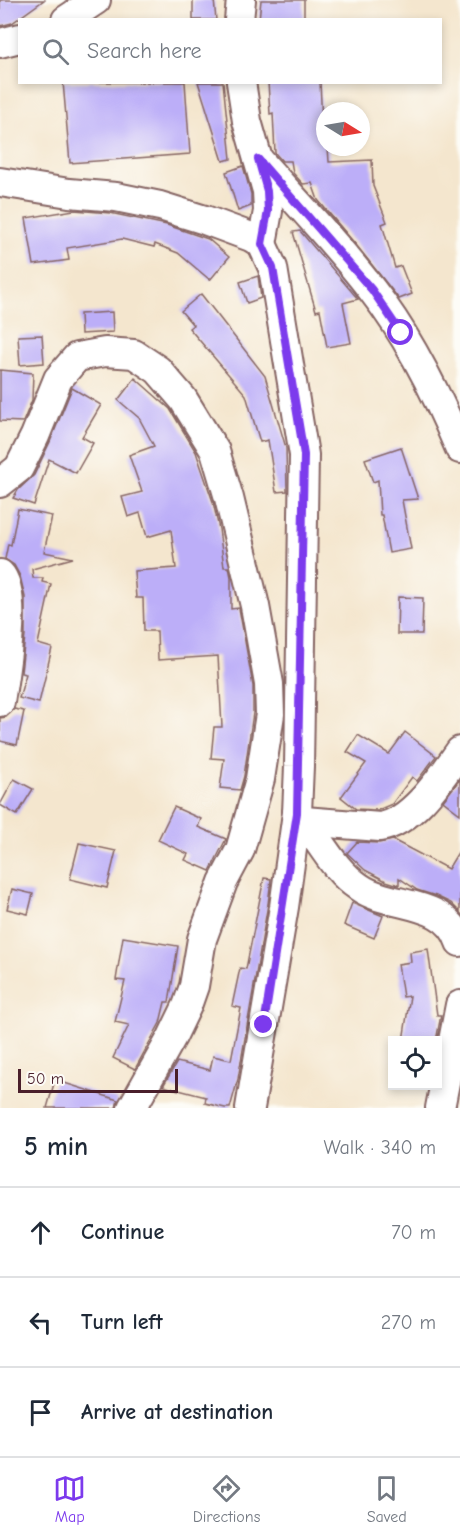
<!DOCTYPE html>
<html lang="en">
<head>
<meta charset="utf-8">
<style>
  body { margin:0; font-family:"Comic Neue",sans-serif; background:#f6f6f7; color:#1f2937 }
  .controls { position:absolute; right:18px; bottom:18px; display:grid; overflow:hidden; border-radius:0px; box-shadow:0 3px 9px #0003 }
  .controls button { width:54px; height:54px; display:grid; place-items:center; padding:0; border:0; border-bottom:2px solid #e0e1e3; background:#fff; color:#1f2937; font:30px sans-serif }
  .compass { position:absolute; left:316px; top:102px; width:54px; height:54px; border-radius:50%; background:#fff; box-shadow:0 3px 9px #0003; rotate:101deg }
  .scale { position:absolute; left:18px; bottom:15px; width:160px; box-sizing:border-box; padding-left:6px; border:3px solid #4a1f2b; border-top:0; font-size:16px; line-height:21px; white-space:nowrap; color:#4a1f2b; -webkit-text-stroke:4px #fdfcf7; paint-order:stroke }
  .stop { position:absolute; width:18px; height:18px; margin:-14px; border:4px solid #7c3aed; border-radius:50%; background:#fff }
  .stop.end { background:#7c3aed; border-color:#fff; box-shadow:0 2px 6px #0008 }
  .list { margin:0; padding:0; list-style:none }
  h2 { display:flex; justify-content:space-between; align-items:center; height:78px; margin:0; padding:0 24px; font-size:26px }
  h2 small { font-size:20px; font-weight:400; color:#747a83 }
  .list li { display:grid; grid-template-columns:39px 1fr auto; gap:18px; align-items:center; box-sizing:border-box; height:90px; padding:0 24px; border-top:2px solid #e0e1e3 }
  .list b { display:block; font-size:22px; white-space:nowrap }
  .list em { font-size:20px; font-style:normal; color:#747a83 }
  .icon { flex:none; width:33px; height:33px; fill:none; stroke:currentColor; stroke-width:2; stroke-linecap:round; stroke-linejoin:round }
  .map { position:relative; flex:none; width:460px; height:1108px; overflow:hidden }
  .search { position:absolute; background:#fff; box-shadow:0 3px 9px #0003; left:18px; right:18px; top:18px; height:66px; display:flex; align-items:center; gap:15px; box-sizing:border-box; padding:0 21px; border-radius:0px; color:#747a83; font-size:22px }
  .sheet { height:348px; background:#fff }
  nav { display:flex; justify-content:space-around; align-items:center; box-sizing:border-box; height:84px; border-top:2px solid #e0e1e3; background:#fff; font-size:16px; color:#747a83 }
  nav a { display:grid; justify-items:center; gap:3px }
  nav .on { color:#7c3aed }
  .map>svg:first-child { display:block }
  .building { fill:#bcaef8 }
  .lines { fill:none; stroke-linecap:round; stroke-linejoin:round }
  .minor-casing { stroke:#866564; stroke-width:32 }
  .minor { stroke:#fff; stroke-width:28 }
  .route { stroke:#7c3aed; stroke-width:8 }
</style>
</head>
<body>
<div class="map">
<svg width="460" height="1108" viewBox="0 0 460 1108">
  <rect width="100%" height="100%" fill="#fdfcf7"/>
  <filter id="ink" filterUnits="userSpaceOnUse"><feTurbulence type="fractalNoise" baseFrequency=".0167" numOctaves="2"/><feDisplacementMap in="SourceGraphic" scale="12" xChannelSelector="R" yChannelSelector="G"/><feConvolveMatrix kernelMatrix="1 2 1 2 8 2 1 2 1" color-interpolation-filters="sRGB"/></filter>
  <filter id="wash" filterUnits="userSpaceOnUse"><feTurbulence type="fractalNoise" baseFrequency=".008" numOctaves="4" result="noise"/><feDisplacementMap in="SourceGraphic" scale="24" xChannelSelector="R" yChannelSelector="G"/><feGaussianBlur stdDeviation="1.35" result="paint"/><feColorMatrix in="noise" values="0 0 0 0 0 0 0 0 0 0 0 0 0 0 0 0 0 1.4 0 .05"/><feComposite in="paint" operator="in"/></filter>
  <g filter="url(#wash)">
    <rect width="100%" height="100%" fill="#f4e6ce"/>
    <g id="blocks">
      <g class="building">
        <polygon points="0,0 44,0 12,23 0,26"/>
        <polygon points="193,0 214,0 216,20 193,20"/>
        <polygon points="261,0 304,0 304,20 259,20"/>
        <polygon points="63,82 185,82 190,154 70,163"/>
        <polygon points="198,82 223,82 231,159 223,161"/>
        <polygon points="268,82 320,82 322,122 325,122 325,147 328,147 329,162 372,160 373,186 387,222 382,224 395,268 401,266 412,294 399,299 357,246 318,200 312,183 303,184 293,173 291,161 282,161 275,153 273,113 270,114"/>
        <polygon points="243,166 251,194 251,206 238,211 226,172"/>
        <polygon points="74,210 110,213 167,225 208,239 229,257 210,280 178,253 155,244 154,247 122,239 67,248 69,260 34,265 26,218"/>
        <polygon points="300,231 358,299 343,303 351,343 327,347 320,310 316,311 293,232"/>
        <polygon points="258,276 261,298 247,303 240,282"/>
        <polygon points="201,294 265,376 286,448 287,491 276,492 268,440 260,442 246,395 189,328 193,325 181,311"/>
        <polygon points="112,312 113,332 81,334 80,314"/>
        <polygon points="42,335 44,363 20,365 18,336"/>
        <polygon points="0,370 33,373 32,400 23,422 0,421"/>
        <polygon points="135,378 170,409 196,452 213,502 219,529 224,567 229,567 231,577 231,609 239,608 253,686 253,713 244,776 240,790 220,788 224,759 211,758 214,727 222,727 218,656 158,660 157,631 144,631 143,598 136,598 134,571 176,568 171,530 147,537 140,513 128,517 122,497 142,492 129,455 154,446 139,418 118,400"/>
        <polygon points="72,388 101,405 82,437 93,443 76,473 49,459 34,505 13,498 18,490 34,475 50,442"/>
        <polygon points="401,447 418,499 402,500 411,549 389,553 382,515 380,515 378,480 373,482 365,459"/>
        <polygon points="18,509 52,516 44,552 73,558 32,569 33,578 43,578 42,582 51,584 38,644 52,648 39,703 19,698 26,674 21,673 25,636 25,597 20,576 14,565 5,559 8,544 11,545"/>
        <polygon points="398,597 423,598 422,634 397,634"/>
        <polygon points="14,709 24,711 17,745 0,741 0,718 6,717"/>
        <polygon points="405,732 436,756 417,781 412,777 392,804 378,810 356,809 341,797 366,763 347,752 358,735 389,754"/>
        <polygon points="14,779 33,789 17,815 0,805"/>
        <polygon points="460,779 460,814 443,801"/>
        <polygon points="174,807 201,819 198,827 226,839 210,871 185,860 188,854 158,840"/>
        <polygon points="393,840 448,869 460,849 460,912 451,903 436,896 417,890 399,878 399,885 386,881 365,870 347,853 357,842 379,843"/>
        <polygon points="79,843 116,851 107,888 70,879"/>
        <polygon points="264,878 271,879 268,904 238,1079 230,1108 225,1108 205,1103 206,1097 163,1086 177,1062 210,1070 213,1056 231,1060 241,1008 232,1006 240,968 246,969"/>
        <polygon points="12,889 33,894 28,914 7,909"/>
        <polygon points="352,903 383,916 374,938 344,925"/>
        <polygon points="123,937 178,946 169,1002 165,1002 160,1023 135,1069 113,1058 129,1025 115,1022 125,981 116,980"/>
        <polygon points="428,949 437,1015 441,1015 436,1041 403,1041 410,996 403,997 398,964 411,962 410,952"/>
        <polygon points="55,1080 118,1100 116,1108 47,1108"/>
      </g>
    </g>
  </g>
  <g filter="url(#ink)">
    <use href="#blocks" fill-opacity="0" stroke="#866564" stroke-width="1.5"/>
    <g class="lines">
      <defs>
        <g id="minor">
          <polyline points="66,20 96,0"/>
          <polyline points="239,20 241,0"/>
          <polyline points="0,43 20,38"/>
          <polyline points="241,82 247,121 267,191 268,211 262,244"/>
          <path d="M258,159C296,202 337,244 372,290C409,337 437,394 460,449"/>
          <polyline points="0,182 69,193 116,197 160,206 205,220 251,237 262,244 273,268 304,455 299,766 297,813 284,907 250,1108"/>
          <polyline points="0,483 19,468 35,436 58,379 77,357 105,352 134,354 158,370 183,399 215,451 229,498 255,606 269,684 270,714 260,779 240,850 223,882 202,939 194,986 187,1006 172,1037 132,1108"/>
          <path d="M0,574C19,593 4,675 0,702"/>
          <path d="M297,813C319,837 331,868 359,887C390,909 446,898 460,942"/>
          <path d="M304,821L380,827C413,822 442,776 460,751"/>
          <polyline points="440,1108 460,1005"/>
        </g>
      </defs>
      <use href="#minor" class="minor-casing"/>
      <use href="#minor" class="minor"/>
    </g>
  </g>
  <g class="lines" filter="url(#ink)">
    <polyline class="route" points="264,1025 297,813 304,455 273,268 262,244 268,211 267,191 258,159 372,290 401,333"/>
  </g>
</svg>
<div class="controls">
<button><svg class="icon" aria-label="locate" viewBox="0 0 24 24"><circle cx="12" cy="12" r="6"/><path d="M12 2v4M12 18v4M2 12h4M18 12h4"/></svg></button>
</div>
<svg class="compass" viewBox="-18 -18 36 36"><path d="M0-13l5 13h-10z" fill="#e53935"/><path d="M0 13l5-13h-10z" fill="#747a83"/></svg>
<div class="scale">50 m</div>
<div class="stop" style="left:401px;top:333px"></div>
<div class="stop end" style="left:264px;top:1025px"></div>
<div class="search"><svg class="icon" aria-label="search" viewBox="0 0 24 24"><circle cx="10" cy="10" r="6"/><path d="M15 15l6 6"/></svg>Search here</div>
</div>
<section class="sheet">
<h2>5 min<small>Walk · 340 m</small></h2>
<ul class="list">
<li><svg class="icon" aria-label="ahead" viewBox="0 0 24 24"><path d="M12 20V5M6 11l6-6 6 6"/></svg><div><b>Continue</b></div><em>70 m</em></li>
<li><svg class="icon" aria-label="left" viewBox="0 0 24 24"><path d="M17 20v-9H6M10 6l-5 5 5 5"/></svg><div><b>Turn left</b></div><em>270 m</em></li>
<li><svg class="icon" aria-label="arrive" viewBox="0 0 24 24"><path d="M6 21V4h12l-3 4 3 4H6"/></svg><div><b>Arrive at destination</b></div></li>
</ul>
</section>
<nav>
<a class="on"><svg class="icon" aria-label="map" viewBox="0 0 24 24"><path d="M3 6l6-2 6 2 6-2v14l-6 2-6-2-6 2zM9 4v14M15 6v14"/></svg>Map</a>
<a><svg class="icon" aria-label="directions" viewBox="0 0 24 24"><path d="M12 3l9 9-9 9-9-9zM9 14v-3h6M13 9l2 2-2 2"/></svg>Directions</a>
<a><svg class="icon" aria-label="saved" viewBox="0 0 24 24"><path d="M7 4h10v16l-5-4-5 4z"/></svg>Saved</a>
</nav>
</body>
</html>
